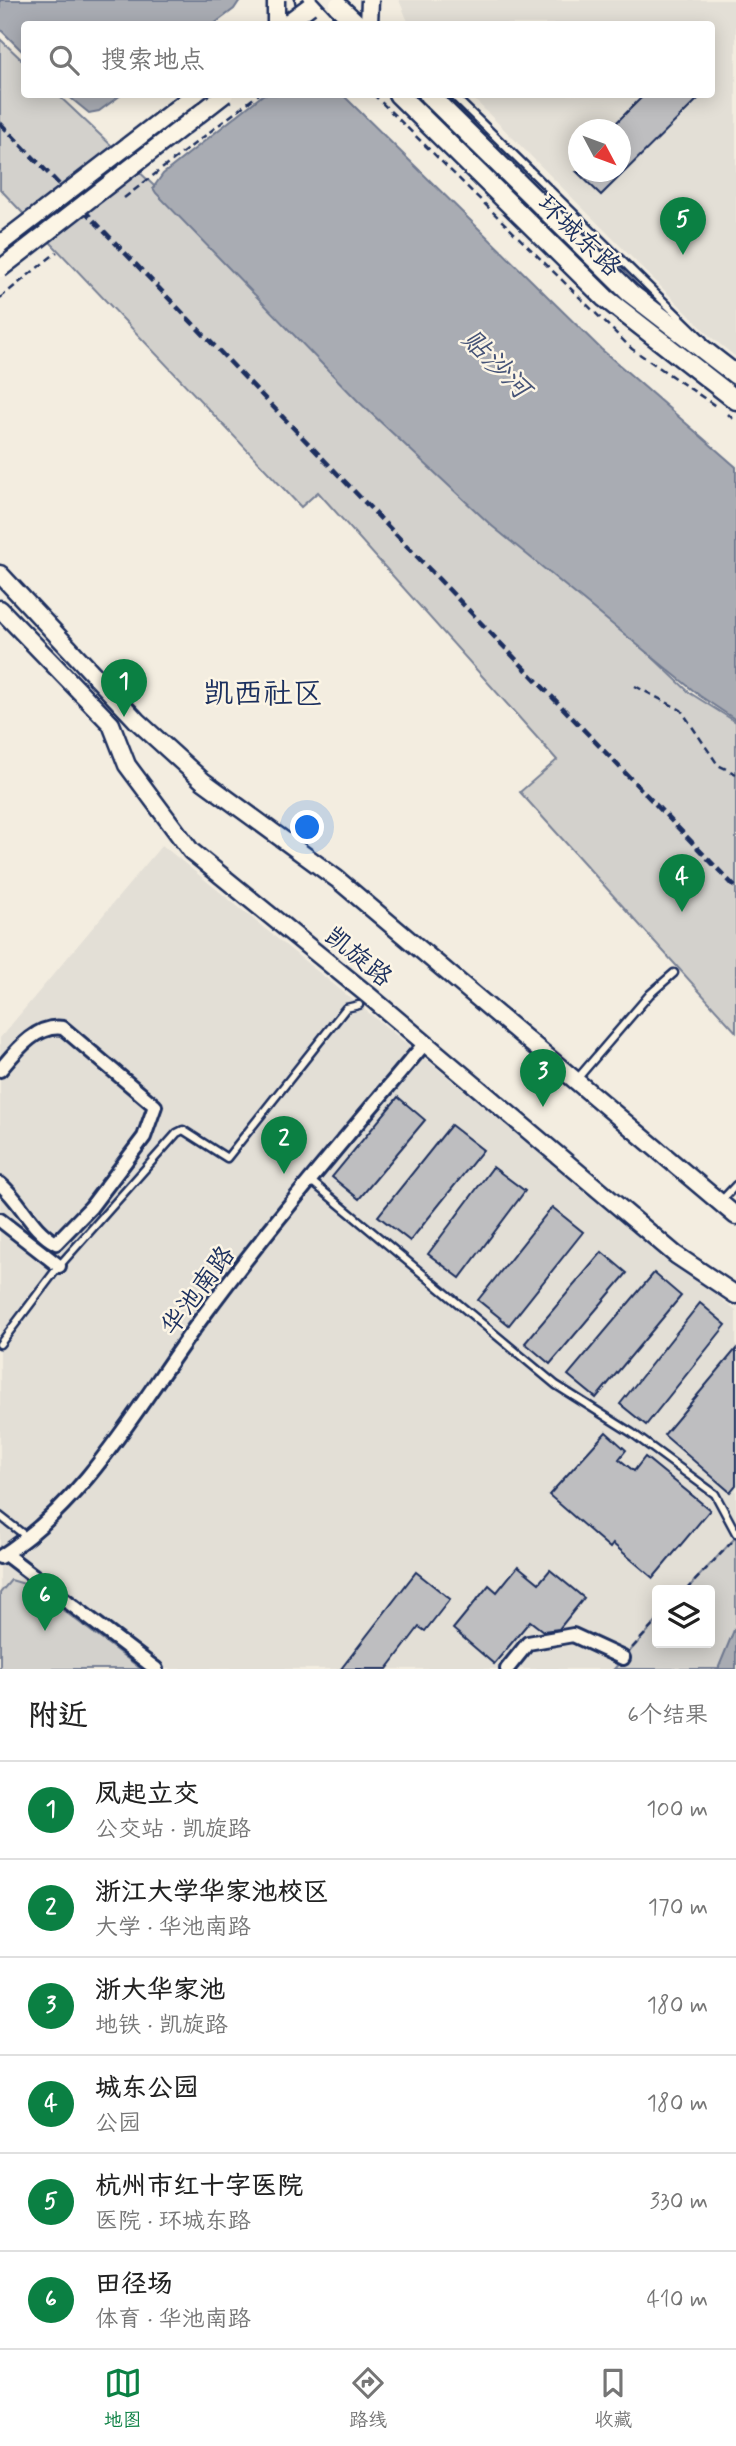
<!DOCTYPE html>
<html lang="zh">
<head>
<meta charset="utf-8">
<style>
  body { margin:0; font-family:Mynerve,"LXGW WenKai TC",sans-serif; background:#f2f2f2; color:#222 }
  .controls { position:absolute; right:21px; bottom:21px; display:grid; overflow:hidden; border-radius:7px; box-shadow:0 4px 18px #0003 }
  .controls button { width:63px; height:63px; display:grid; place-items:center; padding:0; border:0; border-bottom:2px solid #e0e0e0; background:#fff; color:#222; font:35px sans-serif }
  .compass { position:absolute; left:568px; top:119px; width:63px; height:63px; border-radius:50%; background:#fff; box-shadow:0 4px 18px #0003; rotate:131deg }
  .you { position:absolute; left:308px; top:828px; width:24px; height:24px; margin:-18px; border:5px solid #fff; border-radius:50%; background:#1a73e8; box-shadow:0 0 0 10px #1a73e833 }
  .badge { display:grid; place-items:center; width:46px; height:46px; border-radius:50%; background:#0b8043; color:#fff; font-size:23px; font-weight:700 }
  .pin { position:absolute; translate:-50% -58px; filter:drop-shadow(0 2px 4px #0008) }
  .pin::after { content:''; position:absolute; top:37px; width:24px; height:21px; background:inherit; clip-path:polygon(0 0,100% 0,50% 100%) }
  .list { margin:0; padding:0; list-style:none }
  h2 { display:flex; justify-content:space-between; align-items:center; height:91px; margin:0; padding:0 28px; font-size:30px }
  h2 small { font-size:23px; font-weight:400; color:#767676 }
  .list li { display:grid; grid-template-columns:46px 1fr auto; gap:21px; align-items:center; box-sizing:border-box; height:98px; padding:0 28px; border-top:2px solid #e0e0e0 }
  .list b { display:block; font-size:26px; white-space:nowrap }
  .list p { margin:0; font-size:23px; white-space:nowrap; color:#767676 }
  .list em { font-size:23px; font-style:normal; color:#767676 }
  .icon { flex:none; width:38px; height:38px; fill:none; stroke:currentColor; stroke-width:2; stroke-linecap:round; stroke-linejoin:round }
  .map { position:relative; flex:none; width:736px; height:1669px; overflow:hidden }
  .search { position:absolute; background:#fff; box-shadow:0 4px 18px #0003; left:21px; right:21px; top:21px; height:77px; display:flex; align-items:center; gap:18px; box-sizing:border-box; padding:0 24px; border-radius:7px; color:#767676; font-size:26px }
  .sheet { height:679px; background:#fff }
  nav { display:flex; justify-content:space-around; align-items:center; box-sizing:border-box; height:98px; border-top:2px solid #e0e0e0; background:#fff; font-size:19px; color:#767676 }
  nav a { display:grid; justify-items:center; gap:4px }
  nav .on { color:#0b8043 }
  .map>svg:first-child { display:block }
  .built { fill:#e3dfd6; fill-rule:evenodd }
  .green { fill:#d3d1cc; stroke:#778095; stroke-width:2 }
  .water { fill:#a9acb3; stroke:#707a91; stroke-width:2 }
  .building { fill:#bebec0; stroke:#1b2f5e; stroke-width:2 }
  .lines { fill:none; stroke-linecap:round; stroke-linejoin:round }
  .lane-casing { stroke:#1b2f5e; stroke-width:11 }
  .street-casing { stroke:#1b2f5e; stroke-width:18 }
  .secondary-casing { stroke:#1b2f5e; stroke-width:21 }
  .primary-casing { stroke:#1b2f5e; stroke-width:23 }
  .path { stroke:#1b2f5e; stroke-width:2.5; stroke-dasharray:7 5; stroke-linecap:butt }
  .lane { stroke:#fcf5e5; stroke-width:6 }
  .street { stroke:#fcf5e5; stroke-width:12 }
  .secondary { stroke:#fcf5e5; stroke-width:16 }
  .primary { stroke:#fcf5e5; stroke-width:18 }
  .rail { stroke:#1b2f5e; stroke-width:4.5; stroke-dasharray:10 5; stroke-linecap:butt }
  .secondary-bridge-casing { stroke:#1b2f5e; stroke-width:21; stroke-linecap:butt }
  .primary-bridge-casing { stroke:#1b2f5e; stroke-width:23; stroke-linecap:butt }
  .secondary-bridge { stroke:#fcf5e5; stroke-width:16 }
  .primary-bridge { stroke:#fcf5e5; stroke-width:18 }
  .labels { text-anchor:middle; stroke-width:5; stroke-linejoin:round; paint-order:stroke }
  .street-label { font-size:26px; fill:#1b2f5e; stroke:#fcf5e5 }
  .water-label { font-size:28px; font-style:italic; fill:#465478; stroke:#fcf5e5 }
  .quarter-label { font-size:30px; fill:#1b2f5e; stroke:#fcf5e5 }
</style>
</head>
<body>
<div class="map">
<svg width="736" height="1669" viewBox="0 0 736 1669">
  <rect width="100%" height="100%" fill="#f3ede0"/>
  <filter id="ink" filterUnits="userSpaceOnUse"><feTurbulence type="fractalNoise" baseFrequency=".0143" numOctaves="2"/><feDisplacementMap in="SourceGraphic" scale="14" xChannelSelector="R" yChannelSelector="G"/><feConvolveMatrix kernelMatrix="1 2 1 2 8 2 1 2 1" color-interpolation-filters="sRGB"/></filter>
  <g filter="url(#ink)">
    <g class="built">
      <path d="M399,0H736V357L712,338L470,95L712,94V24H409ZM578,130H620V172H578Z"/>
      <path d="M162,845L736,1311V1669H0V1038ZM657,1590H710V1643H657Z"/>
    </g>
    <g class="green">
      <polygon points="0,39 24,62 24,94 58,95 690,693 736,722 736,1032 520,792 557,760 318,492 301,507 0,189"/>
      <polygon points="736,1537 736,1669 614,1669 657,1621 657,1643 710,1643 710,1590 686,1590"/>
      <polygon points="11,1580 31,1586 141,1669 0,1669 0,1593"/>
    </g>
    <g class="water">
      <polygon points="0,0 240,0 234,9 214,24 24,24 24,53 0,29"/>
      <polygon points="264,94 343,95 601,349 736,467 736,720 700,696 492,526 358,401 156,193 153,188 163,174"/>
      <polygon points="67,95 121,95 99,111 89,113"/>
      <polygon points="736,1627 736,1669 718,1669 734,1630"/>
    </g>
    <g class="building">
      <polygon points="645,94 703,94 601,195 577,172 620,172 620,130 609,130"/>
      <polygon points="398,1097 425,1120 359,1199 332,1177"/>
      <polygon points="451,1125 483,1150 410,1241 378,1216"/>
      <polygon points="493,1167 525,1191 460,1278 428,1254"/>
      <polygon points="552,1207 583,1232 509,1325 478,1300"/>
      <polygon points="602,1252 627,1273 550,1364 525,1343"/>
      <polygon points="654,1273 681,1296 596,1398 568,1375"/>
      <polygon points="700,1303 726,1325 646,1425 620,1404"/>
      <polygon points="736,1349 736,1485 730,1492 664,1435"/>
      <polygon points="606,1432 626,1450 619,1459 634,1471 645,1457 710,1510 653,1578 613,1544 610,1548 549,1495"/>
      <polygon points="518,1566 539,1583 550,1570 584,1598 559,1629 543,1631 530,1621 494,1664 453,1629 489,1585 497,1592"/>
      <polygon points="416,1572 450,1599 425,1631 419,1627 387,1669 341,1669"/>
    </g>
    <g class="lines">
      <defs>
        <g id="lane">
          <polyline points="452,94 703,340"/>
          <polyline points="577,1079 650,994 674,973"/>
          <polyline points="310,1180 556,1385 632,1433 715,1494 736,1533"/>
          <polyline points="721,1201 736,1185"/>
          <polyline points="0,1344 59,1266 177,1133 183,1130 227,1158 346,1008 359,1005"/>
          <polyline points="0,1516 27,1537"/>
        </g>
        <g id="street">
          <path d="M0,1070C16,1051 36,1024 63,1028L155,1106L144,1137L91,1207L56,1243C30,1229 22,1202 0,1184"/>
          <polyline points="0,1220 59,1266"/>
          <polyline points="5,1554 156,1669"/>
          <path d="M0,1557C89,1500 142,1398 204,1315C273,1221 350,1133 425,1043"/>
          <polyline points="507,1669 528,1643 573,1635 623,1658"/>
        </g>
        <g id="secondary">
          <polyline points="0,574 137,721 203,781 337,879 736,1216"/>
          <polyline points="0,609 111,724 127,765 191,851 368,995 676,1255 736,1295"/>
        </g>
        <g id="primary">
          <polyline points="305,0 327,24"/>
          <polyline points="398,94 605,298 736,400"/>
          <polyline points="428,94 630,293 736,375"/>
        </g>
      </defs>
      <use href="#lane" class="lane-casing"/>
      <use href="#street" class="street-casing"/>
      <use href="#secondary" class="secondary-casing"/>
      <use href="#primary" class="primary-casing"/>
      <g class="path">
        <polyline points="373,94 632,349 717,407"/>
        <polyline points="124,198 259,94"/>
        <polyline points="0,298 57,252"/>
        <polyline points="728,414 736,422"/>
        <polyline points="635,686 681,710 718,765 736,774"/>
        <polyline points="686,1590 732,1542"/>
        <polyline points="632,1648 657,1621"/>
      </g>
      <use href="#lane" class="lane"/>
      <use href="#street" class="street"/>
      <use href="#secondary" class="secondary"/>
      <use href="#primary" class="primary"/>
      <polyline class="rail" points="0,123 736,888"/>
      <defs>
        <g id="secondary-bridge">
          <polyline points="276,0 276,24"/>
          <polyline points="286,24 310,6"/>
          <polyline points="369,24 370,0"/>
          <polyline points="0,244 195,94"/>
          <polyline points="0,269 225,94"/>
        </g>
        <polyline id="primary-bridge" points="338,6 357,24"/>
      </defs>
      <use href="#secondary-bridge" class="secondary-bridge-casing"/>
      <use href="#primary-bridge" class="primary-bridge-casing"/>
      <use href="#secondary-bridge" class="secondary-bridge"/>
      <use href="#primary-bridge" class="primary-bridge"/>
    </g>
  </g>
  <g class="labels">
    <g class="street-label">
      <text transform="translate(580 235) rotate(44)" y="9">环城东路</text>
      <text transform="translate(359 956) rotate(39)" y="9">凯旋路</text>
      <text transform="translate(197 1290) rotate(-53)" y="9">华池南路</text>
    </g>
    <g class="water-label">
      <text transform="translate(497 363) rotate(45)" y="10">贴沙河</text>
    </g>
    <g class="quarter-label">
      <text x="263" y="703">凯西社区</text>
    </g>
  </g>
</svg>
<div class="controls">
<button><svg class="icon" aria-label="layers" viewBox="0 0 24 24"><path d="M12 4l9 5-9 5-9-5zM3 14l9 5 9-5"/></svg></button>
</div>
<svg class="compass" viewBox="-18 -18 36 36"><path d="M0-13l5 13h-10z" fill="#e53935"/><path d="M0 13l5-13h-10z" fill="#767676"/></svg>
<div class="you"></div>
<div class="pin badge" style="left:124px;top:717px">1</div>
<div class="pin badge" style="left:284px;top:1174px">2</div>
<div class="pin badge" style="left:543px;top:1107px">3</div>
<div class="pin badge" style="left:682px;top:912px">4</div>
<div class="pin badge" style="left:683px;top:255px">5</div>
<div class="pin badge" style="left:45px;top:1631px">6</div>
<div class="search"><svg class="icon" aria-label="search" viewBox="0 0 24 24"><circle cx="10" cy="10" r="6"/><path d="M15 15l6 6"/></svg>搜索地点</div>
</div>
<section class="sheet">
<h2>附近<small>6个结果</small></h2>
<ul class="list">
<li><span class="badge">1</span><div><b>凤起立交</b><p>公交站 · 凯旋路</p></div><em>100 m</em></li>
<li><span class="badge">2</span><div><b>浙江大学华家池校区</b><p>大学 · 华池南路</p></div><em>170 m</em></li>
<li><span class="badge">3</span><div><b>浙大华家池</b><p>地铁 · 凯旋路</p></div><em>180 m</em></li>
<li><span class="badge">4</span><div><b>城东公园</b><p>公园</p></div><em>180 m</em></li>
<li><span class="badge">5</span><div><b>杭州市红十字医院</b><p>医院 · 环城东路</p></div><em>330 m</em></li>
<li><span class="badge">6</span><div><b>田径场</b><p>体育 · 华池南路</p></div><em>410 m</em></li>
</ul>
</section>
<nav>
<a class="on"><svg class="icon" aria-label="map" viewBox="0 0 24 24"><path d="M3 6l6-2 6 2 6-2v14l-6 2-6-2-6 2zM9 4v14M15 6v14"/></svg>地图</a>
<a><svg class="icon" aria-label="directions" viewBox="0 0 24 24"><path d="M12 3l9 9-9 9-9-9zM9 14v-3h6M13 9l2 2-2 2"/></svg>路线</a>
<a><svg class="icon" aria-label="saved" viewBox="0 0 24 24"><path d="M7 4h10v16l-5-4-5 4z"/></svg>收藏</a>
</nav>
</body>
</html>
